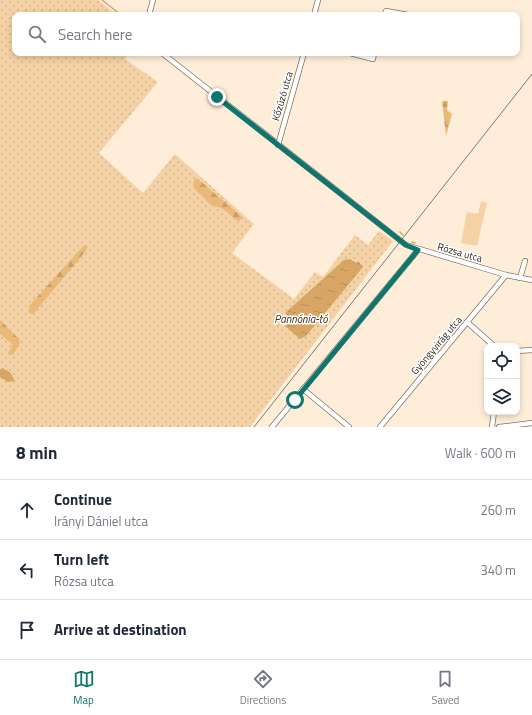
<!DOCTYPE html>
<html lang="en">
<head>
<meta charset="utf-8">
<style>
  body { margin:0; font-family:"Titillium Web",sans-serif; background:#f6f6f7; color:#1f2937 }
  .controls { position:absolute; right:12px; bottom:12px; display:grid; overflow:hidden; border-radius:8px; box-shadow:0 2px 6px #0003 }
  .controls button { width:36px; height:36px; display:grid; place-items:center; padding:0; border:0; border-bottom:1px solid #e0e1e3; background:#fff; color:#1f2937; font:20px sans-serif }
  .stop { position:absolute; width:12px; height:12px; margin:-9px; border:3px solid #0f766e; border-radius:50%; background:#fff }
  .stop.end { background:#0f766e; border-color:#fff; box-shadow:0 1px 4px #0008 }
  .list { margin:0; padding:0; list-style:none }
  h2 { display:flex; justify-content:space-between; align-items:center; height:52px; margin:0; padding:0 16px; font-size:17px }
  h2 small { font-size:13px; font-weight:400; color:#747a83 }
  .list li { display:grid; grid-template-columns:26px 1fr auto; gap:12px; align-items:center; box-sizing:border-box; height:60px; padding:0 16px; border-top:1px solid #e0e1e3 }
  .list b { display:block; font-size:15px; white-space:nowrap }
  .list p { margin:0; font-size:13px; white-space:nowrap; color:#747a83 }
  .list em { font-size:13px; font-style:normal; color:#747a83 }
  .icon { flex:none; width:22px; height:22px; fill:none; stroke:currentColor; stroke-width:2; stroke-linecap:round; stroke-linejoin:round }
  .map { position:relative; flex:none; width:532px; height:427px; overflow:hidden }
  .search { position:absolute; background:#fff; box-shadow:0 2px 6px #0003; left:12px; right:12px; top:12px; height:44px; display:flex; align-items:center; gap:10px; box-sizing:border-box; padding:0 14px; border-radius:8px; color:#747a83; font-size:15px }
  .sheet { height:232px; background:#fff }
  nav { display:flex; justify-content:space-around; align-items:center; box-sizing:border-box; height:56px; border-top:1px solid #e0e1e3; background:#fff; font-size:11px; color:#747a83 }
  nav a { display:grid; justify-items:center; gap:2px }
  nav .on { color:#0f766e }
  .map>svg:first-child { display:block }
  .grass { fill:url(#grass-dots) }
  .forest { fill:url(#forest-firs) }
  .pitch { fill:#f5d2a5 }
  .water { fill:url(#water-ripples) }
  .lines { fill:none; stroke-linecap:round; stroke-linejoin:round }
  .stream { stroke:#d7a665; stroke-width:1.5 }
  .minor-casing { stroke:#817260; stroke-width:6 }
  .minor { stroke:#fff; stroke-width:4.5 }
  .tram { stroke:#81776a; stroke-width:1 }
  .route { stroke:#0f766e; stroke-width:5 }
  .labels { text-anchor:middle; stroke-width:3; stroke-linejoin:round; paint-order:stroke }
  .street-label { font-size:10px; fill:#251f18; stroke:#fff }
  .water-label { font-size:11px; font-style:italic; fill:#402c0f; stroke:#fff }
</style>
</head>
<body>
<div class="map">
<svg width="532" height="427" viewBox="0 0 532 427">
  <defs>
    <pattern id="grass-dots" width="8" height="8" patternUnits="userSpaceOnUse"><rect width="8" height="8" fill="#f5d2a5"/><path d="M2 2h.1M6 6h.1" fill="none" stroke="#d2b48d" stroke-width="1.8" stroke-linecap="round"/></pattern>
    <pattern id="forest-firs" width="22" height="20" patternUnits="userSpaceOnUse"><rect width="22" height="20" fill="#eab977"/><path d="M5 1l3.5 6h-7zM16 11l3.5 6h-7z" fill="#c99f66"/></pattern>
    <pattern id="water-ripples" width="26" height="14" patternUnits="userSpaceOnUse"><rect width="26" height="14" fill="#d7a665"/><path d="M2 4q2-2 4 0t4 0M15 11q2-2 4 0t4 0" fill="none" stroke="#b88e57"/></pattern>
  </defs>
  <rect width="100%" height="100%" fill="#feeed9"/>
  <polygon class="grass" points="0,0 98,0 117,15 15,15 15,53 129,53 125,59 158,82 99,153 143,193 175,154 254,224 232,253 294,299 315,272 323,277 355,235 368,245 379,231 393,241 250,427 0,427"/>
  <g class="forest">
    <polygon points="442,101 448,101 447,110 452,114 446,136"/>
    <polygon points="197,178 242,217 240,220 238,221 222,208 211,205 194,188 193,181"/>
    <polygon points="84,245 88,246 86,251 35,312 32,314 28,312 30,305"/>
    <polygon points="0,320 19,339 20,343 13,355 9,355 8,353 13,345 0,334"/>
  </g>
  <polygon class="pitch" points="481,201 487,203 477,246 461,243 467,212 478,214"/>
  <g class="water">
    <polygon points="350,259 356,263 359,262 363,267 306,336 300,339 286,327 286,312 344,260"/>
    <polygon points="2,368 10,372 15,381 8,382 0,377 0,370"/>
  </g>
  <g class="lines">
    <g class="stream">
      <polyline points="102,0 121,15"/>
      <polyline points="400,232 403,235"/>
      <polyline points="412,242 415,243"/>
    </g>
    <defs>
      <g id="minor">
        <polyline points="149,15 153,0"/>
        <polyline points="314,15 318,0"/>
        <polyline points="384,15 386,11 408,15"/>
        <polyline points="162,53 406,245 506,275 532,280"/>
        <polyline points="350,53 373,59 374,53"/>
        <polyline points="278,145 304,53"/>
        <polyline points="520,278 525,261"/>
        <polyline points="467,322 494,346"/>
        <polyline points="517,351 532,350"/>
        <polyline points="303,389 349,427"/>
        <polyline points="272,427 418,250"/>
        <polyline points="380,427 506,275"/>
        <polyline points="492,427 494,412"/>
        <polyline points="499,427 532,423"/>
      </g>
    </defs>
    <use href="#minor" class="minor-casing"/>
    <use href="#minor" class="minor"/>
    <polyline class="tram" points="254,427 532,74"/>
  </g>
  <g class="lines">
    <polyline class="route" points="217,97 406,245 418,250 295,400"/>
  </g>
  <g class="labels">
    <g class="street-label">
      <text transform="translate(282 96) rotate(-74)" y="4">Kőzúzó utca</text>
      <text transform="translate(460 252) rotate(16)" y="4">Rózsa utca</text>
      <text transform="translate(436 345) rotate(-50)" y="4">Gyöngyvirág utca</text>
    </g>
    <g class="water-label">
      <text x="301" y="323">Pannónia-tó</text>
    </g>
  </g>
</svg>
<div class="controls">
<button><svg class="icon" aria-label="locate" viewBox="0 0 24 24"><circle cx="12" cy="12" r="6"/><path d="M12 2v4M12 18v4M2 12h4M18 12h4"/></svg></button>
<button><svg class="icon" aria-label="layers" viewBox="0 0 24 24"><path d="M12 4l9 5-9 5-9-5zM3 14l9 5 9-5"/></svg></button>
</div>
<div class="stop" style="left:295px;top:400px"></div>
<div class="stop end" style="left:217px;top:97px"></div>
<div class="search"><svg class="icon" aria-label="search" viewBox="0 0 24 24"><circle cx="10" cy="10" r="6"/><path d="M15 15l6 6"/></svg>Search here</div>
</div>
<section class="sheet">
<h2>8 min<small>Walk · 600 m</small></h2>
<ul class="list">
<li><svg class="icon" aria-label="ahead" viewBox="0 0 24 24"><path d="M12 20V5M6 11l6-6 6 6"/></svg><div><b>Continue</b><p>Irányi Dániel utca</p></div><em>260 m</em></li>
<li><svg class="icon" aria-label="left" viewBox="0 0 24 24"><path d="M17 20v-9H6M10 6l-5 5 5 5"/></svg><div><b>Turn left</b><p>Rózsa utca</p></div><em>340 m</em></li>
<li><svg class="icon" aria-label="arrive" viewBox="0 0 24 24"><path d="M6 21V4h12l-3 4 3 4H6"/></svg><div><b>Arrive at destination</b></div></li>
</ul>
</section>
<nav>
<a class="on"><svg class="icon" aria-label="map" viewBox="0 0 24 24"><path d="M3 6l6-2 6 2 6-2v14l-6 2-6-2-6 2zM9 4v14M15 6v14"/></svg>Map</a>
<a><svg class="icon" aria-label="directions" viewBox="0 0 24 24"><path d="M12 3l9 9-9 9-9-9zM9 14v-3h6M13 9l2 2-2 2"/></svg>Directions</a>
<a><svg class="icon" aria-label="saved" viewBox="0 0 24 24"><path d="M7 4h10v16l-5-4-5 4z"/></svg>Saved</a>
</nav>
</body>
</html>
